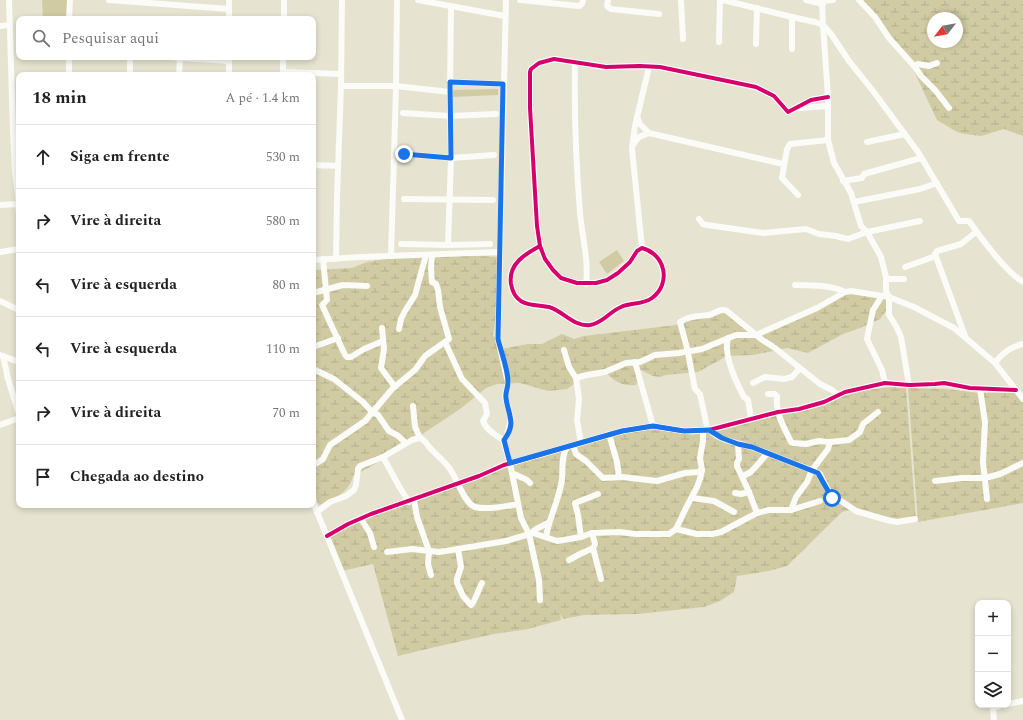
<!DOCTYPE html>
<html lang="pt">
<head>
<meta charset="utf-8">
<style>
  body { margin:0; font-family:Spectral,serif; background:#f6f6f6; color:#222 }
  .controls { position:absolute; right:12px; bottom:12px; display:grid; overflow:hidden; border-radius:8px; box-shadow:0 2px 6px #0003 }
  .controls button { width:36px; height:36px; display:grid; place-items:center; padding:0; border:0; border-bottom:1px solid #e0e0e0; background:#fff; color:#222; font:20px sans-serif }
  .compass { position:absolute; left:927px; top:12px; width:36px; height:36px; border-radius:50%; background:#fff; box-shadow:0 2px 6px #0003; rotate:239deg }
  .stop { position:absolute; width:12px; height:12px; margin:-9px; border:3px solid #1a73e8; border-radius:50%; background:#fff }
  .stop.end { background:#1a73e8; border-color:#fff; box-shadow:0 1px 4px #0008 }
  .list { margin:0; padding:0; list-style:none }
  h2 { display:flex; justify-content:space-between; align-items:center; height:52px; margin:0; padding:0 16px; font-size:17px }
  h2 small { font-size:13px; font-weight:400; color:#767676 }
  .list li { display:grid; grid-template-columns:26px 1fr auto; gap:12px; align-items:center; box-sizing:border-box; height:64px; padding:0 16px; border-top:1px solid #e0e0e0 }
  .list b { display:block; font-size:15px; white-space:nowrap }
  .list em { font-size:13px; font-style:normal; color:#767676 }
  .icon { flex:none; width:22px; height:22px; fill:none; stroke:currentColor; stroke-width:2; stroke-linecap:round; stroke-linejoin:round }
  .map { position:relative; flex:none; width:1023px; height:720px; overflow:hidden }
  .search { position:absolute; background:#fff; box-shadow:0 2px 6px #0003; left:16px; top:16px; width:300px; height:44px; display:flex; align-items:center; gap:10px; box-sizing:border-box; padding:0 14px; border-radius:8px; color:#767676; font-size:15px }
  .panel { position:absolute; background:#fff; box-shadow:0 2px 6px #0003; left:16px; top:72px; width:300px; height:436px; border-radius:8px }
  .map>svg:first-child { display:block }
  .grass { fill:#d1cba4 }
  .wetland { fill:url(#wetland-marsh); fill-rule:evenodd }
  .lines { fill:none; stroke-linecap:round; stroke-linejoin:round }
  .minor { stroke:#fbfbf8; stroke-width:6 }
  .cycleway-casing { stroke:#fff; stroke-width:6 }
  .cycleway { stroke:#d6006c; stroke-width:4 }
  .route { stroke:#1a73e8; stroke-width:5 }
</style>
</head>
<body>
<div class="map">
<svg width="1023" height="720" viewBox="0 0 1023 720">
  <defs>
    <pattern id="wetland-marsh" width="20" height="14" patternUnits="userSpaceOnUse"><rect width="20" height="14" fill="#d1cba4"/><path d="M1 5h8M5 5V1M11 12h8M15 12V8" fill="none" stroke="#b3ae8c"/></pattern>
  </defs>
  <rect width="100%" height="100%" fill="#e6e3d0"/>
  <g class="grass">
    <polygon points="42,0 67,0 67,19 43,19"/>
    <polygon points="498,89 498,95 452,97 453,90"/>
    <polygon points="617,250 624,261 607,274 599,262"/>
  </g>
  <g class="wetland">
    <path d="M863,0H1023V136L1004,129L981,136L965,134L957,132L937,120L912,67ZM933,18H957V42H933Z"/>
    <path d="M465,255L497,257L499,296L493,335L502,349L528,344H542L562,334L574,339L584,336L676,325L689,320L726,311L754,337L850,292L886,299L887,309L880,319L860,328L843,334L808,353L787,348L753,355L727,356L698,372L666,375L660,377L653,376L641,370L636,385C623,386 617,383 607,374L582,378L567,389L548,391L520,383L497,384L486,388L460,409L397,451L370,467L353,476C350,491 333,501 319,505L313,490V270L352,268L367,262L391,258Z"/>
    <path d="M891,387L906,388L916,521C907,522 898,522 888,520C872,516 858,507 842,512L787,566L769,571L737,576L734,592L720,601L704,607L637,614L584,615L563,619L560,614L561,620L528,629L494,634L435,647L398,656L373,564L342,571L329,536L370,517L448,488L515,463L563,449L561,479L546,529V542L549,525L562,487L564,459L568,448L621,432L652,428L693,435L766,416L798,410L823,403L850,392Z"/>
    <polygon points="908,388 946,389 979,393 1015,393 1023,401 1023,503 918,522"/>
  </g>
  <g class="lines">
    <g class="minor">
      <polyline points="9,0 13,131 15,172 19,204"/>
      <polyline points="109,0 229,9"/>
      <polyline points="418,0 505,16"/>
      <polyline points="506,0 498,339 508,383 505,397 511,418 507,436 503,440 510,463 521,518 529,534 539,580 540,600"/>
      <polyline points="520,0 579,6 582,4 583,0"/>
      <polyline points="608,0 607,6 611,9 659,14"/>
      <polyline points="681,0 683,39"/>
      <path d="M723,0L792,17L815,22L823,25L831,34L849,61L873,91L918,152L959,221H969C980,237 1007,273 1023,282"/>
      <polyline points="806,0 823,4"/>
      <polyline points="822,0 823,25 828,97 828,140 834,163 851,193 861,226 867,232 881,257 886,277 886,291 889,297 889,315 896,326 901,337 909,385"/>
      <polyline points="859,0 875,17 889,38 915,67 921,76 935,90 949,108"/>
      <polyline points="822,1 833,0"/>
      <polyline points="792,17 792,49"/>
      <polyline points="69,19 70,0"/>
      <polyline points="229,19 229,0"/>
      <polyline points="284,19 284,0"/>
      <polyline points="0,26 9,25"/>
      <polyline points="719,42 720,0"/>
      <polyline points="756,44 757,8"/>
      <polyline points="69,57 69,75"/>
      <polyline points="166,57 229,61"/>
      <polyline points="229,57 229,75"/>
      <path d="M575,63C574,113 576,163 580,213C582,236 589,261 586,284"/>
      <polyline points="914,66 918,64 929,66 937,63"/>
      <polyline points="283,72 340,74"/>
      <polyline points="130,75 130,57"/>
      <polyline points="179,75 180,58"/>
      <polyline points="283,75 283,57"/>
      <polyline points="450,82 503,84"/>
      <polyline points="341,86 396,86 450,92 451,158 494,155"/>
      <polyline points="450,92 451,7"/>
      <polyline points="800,108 827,106"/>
      <polyline points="403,113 450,116 496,114"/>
      <polyline points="637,117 640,124 649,133 783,164"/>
      <polyline points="867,142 905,134"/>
      <polyline points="633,145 639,137 649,133"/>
      <polyline points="404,154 451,158 448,245"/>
      <polyline points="313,165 338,166"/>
      <polyline points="843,181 862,178 864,174 921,158"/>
      <polyline points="798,195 782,178 787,149 790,144 828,140"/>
      <polyline points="404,199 493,200"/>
      <polyline points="854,202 920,189 937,183"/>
      <polyline points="0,205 18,204 19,214"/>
      <polyline points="699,219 703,224 707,225 763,233 806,229 819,234 836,236 848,239 867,232 920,221"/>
      <polyline points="401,244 448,245 490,244"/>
      <path d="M540,246C525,254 508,264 511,284C515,307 532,304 549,307C563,311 574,327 590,325C603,323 609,312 621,307C631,302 643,305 652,298C672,283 665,254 642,248L637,251L630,262L618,273L607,280L596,283H577L561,278L553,270L545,259L540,246L537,226L530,108V72L531,69L539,63L554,59L606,67L640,66L660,67L756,87L774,96L788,112L811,100L828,97"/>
      <polyline points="642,248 632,149 635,126 649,67"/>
      <polyline points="0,252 19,249"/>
      <polyline points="391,256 396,86 397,0"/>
      <polyline points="323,259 327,300 322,305 345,355 347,357 351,357 364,349 383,341"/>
      <polyline points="336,259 337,197 341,86 342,0"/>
      <polyline points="313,260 360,257 500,252"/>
      <polyline points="905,267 936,256"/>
      <polyline points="886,279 904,279"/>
      <path d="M795,285C812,286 829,284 845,292"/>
      <polyline points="313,293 343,285 367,286"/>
      <polyline points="882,296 873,310 867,339 882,370 885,383"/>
      <polyline points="0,301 19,310"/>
      <polyline points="382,328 384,349 381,368 395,387"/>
      <polyline points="399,329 401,319 405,311 415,295 426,255"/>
      <polyline points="965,336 935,254 937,251 961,244 976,232"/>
      <path d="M728,338C723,355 736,382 744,397L748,400L751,418"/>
      <path d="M445,342L462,379L485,403L487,414L483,421C486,430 496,435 503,440"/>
      <polyline points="313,347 338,338"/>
      <polyline points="564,350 569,367 576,378 579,399 577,420 581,443"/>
      <polyline points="0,355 19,362"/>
      <polyline points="3,356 8,379 19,414"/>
      <polyline points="635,362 653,426"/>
      <path d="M995,363C1001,354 1012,346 1023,344"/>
      <polyline points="313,369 334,379 363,402 372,412 378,415 389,431 397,435 406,443"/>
      <polyline points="576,378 587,375 605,372 626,363 640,362 655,355 679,353 702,349 736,335 756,335 817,308 845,292 851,291 889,297 914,307 954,328 995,363 1023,399"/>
      <polyline points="753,383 765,377 784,379 792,377 800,368"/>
      <polyline points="980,389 985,422 983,462 987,499"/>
      <path d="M768,394H775L777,396C775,413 784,427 791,442L793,443L806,444L819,441L830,442L849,440L860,432L863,424L878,412"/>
      <path d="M413,406L415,427L420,438C426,440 428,447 433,451C439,457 445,462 450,469C456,477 464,503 475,507C486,510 508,506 518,504"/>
      <polyline points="0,425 19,418"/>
      <polyline points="609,434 617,462 619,477"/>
      <polyline points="830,442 828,449 812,470 820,474 832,498 841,501 856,511 887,520 897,522 915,519"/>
      <polyline points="738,444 739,459 737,463 737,466 749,492"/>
      <polyline points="573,445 576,454 586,461 603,478 622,477 657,481 685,473 698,472 702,470"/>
      <polyline points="383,457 400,488 409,502"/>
      <polyline points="313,464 317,463 323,459 330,445 365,421 393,388 415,370 425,356 449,339 440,307 438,290 436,284 432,282 431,268 432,255"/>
      <polyline points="512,473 527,480 530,483"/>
      <polyline points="743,476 751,472 766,455 768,454"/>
      <polyline points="935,481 962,478 985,478 1000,474 1023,463"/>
      <polyline points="735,493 741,494 749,492 757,513"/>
      <polyline points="692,498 714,501 734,512"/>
      <polyline points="414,500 417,517 429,551 428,564 431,575"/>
      <polyline points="313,502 402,720"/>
      <path d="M791,510L796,497L807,482L812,470C791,463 771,454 751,447C737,442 716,441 707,427L700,394L695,389L687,348L680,322C688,316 699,316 709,315C716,313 720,308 727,311L761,339L775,348L820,384L832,390L838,395"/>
      <polyline points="317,512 330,502 346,496 354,490 356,485 358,469 360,466 383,457 412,440 420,438"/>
      <polyline points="361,519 370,533 374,547"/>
      <polyline points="676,529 697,534 712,534 721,532 757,513 769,510 791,510 820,501"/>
      <polyline points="592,533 595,544 593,548 601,579"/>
      <polyline points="530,534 536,529 548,523"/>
      <polyline points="327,536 348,524 371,514 479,476 504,465 622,431 653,426 684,431 709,430 778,412 799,409 824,402 845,392 885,383 909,385 935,384 944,383 970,388 1016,390"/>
      <path d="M546,537C549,518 559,500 562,480C563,469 561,456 567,447"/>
      <polyline points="581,537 578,515 575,503 598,494"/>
      <path d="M458,549L461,567L457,579V583L463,596L471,605C475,602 478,590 482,583"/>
      <polyline points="387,552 412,549 439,552 452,550 506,541 533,533 557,541 581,537 592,533 619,532 636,534 669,534 676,529 685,510 697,487 700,479 702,470 700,458 703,441 703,430"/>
      <polyline points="569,560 580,554 593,548"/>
      <polyline points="1008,704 1023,701"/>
      <polyline points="994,720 993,708 1002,705"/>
    </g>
    <defs>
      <g id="cycleway">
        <path d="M540,246C525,254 508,264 511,284C515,307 532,304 549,307C563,311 574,327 590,325C603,323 609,312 621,307C631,302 643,305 652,298C672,283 665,254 642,248L637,251L630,262L618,273L607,280L596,283H577L561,278L553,270L545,259L540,246L537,226L530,108V72L531,69L539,63L554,59L606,67L640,66L660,67L756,87L774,96L788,112L811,100L828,97"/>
        <polyline points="327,536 348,524 371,514 479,476 504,465 622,431 653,426 684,431 709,430 778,412 799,409 824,402 845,392 885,383 909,385 935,384 944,383 970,388 1016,390"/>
      </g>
    </defs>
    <use href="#cycleway" class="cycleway-casing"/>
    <use href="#cycleway" class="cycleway"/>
  </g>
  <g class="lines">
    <path class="route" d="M404,154L451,158L450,82L503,84L498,339C501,352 508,369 508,382C508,388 505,393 506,398C508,415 517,423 504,440L510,463L622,431L653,426L684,431L709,430L722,438L738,444L752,447L818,473L832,498"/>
  </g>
</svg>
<div class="controls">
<button>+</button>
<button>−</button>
<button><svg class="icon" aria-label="layers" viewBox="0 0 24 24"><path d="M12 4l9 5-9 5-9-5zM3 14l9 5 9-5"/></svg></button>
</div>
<svg class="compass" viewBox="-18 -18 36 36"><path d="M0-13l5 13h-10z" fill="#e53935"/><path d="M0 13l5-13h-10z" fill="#767676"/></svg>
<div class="stop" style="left:832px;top:498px"></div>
<div class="stop end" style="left:404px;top:154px"></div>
<div class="search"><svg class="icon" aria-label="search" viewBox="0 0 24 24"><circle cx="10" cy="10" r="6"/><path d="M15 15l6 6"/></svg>Pesquisar aqui</div>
<section class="panel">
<h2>18 min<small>A pé · 1.4 km</small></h2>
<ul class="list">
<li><svg class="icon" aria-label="ahead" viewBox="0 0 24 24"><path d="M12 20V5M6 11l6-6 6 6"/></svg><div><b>Siga em frente</b></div><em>530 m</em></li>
<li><svg class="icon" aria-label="right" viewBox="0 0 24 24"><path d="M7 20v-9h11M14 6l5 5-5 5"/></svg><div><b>Vire à direita</b></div><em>580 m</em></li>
<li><svg class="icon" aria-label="left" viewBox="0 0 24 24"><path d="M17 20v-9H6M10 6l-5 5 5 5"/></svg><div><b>Vire à esquerda</b></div><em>80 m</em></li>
<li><svg class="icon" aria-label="left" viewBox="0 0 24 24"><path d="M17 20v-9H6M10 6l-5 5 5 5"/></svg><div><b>Vire à esquerda</b></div><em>110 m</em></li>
<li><svg class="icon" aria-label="right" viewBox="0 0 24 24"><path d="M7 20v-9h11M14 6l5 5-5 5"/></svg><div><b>Vire à direita</b></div><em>70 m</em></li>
<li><svg class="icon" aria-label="arrive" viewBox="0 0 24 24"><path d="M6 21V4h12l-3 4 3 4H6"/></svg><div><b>Chegada ao destino</b></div></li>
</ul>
</section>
</div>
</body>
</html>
